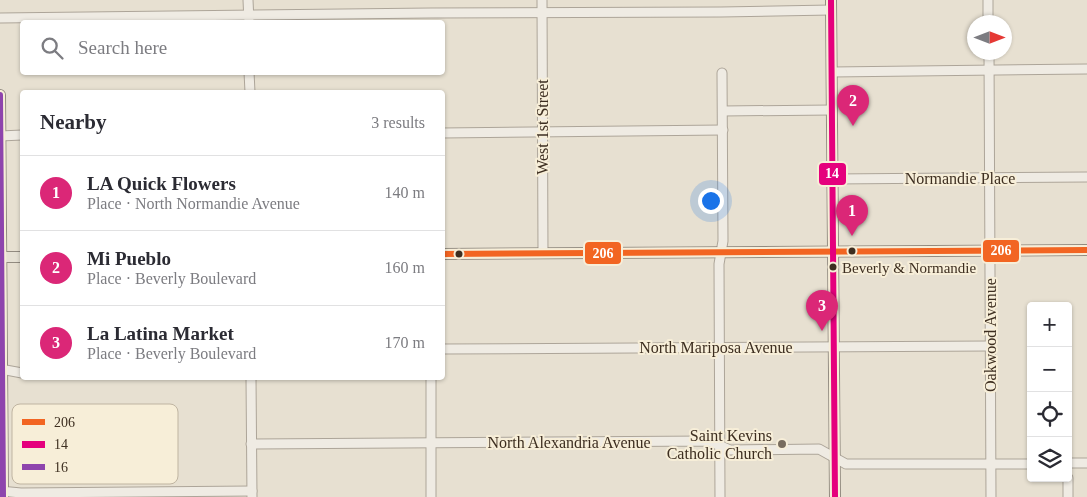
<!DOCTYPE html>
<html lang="en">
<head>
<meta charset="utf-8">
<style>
  body { margin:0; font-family:"Times New Roman",serif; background:#f2f2f3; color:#2b2b33 }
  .controls { position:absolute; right:15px; bottom:15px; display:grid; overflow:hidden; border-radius:5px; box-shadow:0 1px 4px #0004 }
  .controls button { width:45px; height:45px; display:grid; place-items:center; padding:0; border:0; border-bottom:1px solid #e1e1e2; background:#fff; color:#2b2b33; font:25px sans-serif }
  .compass { position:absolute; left:967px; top:15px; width:45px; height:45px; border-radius:50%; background:#fff; box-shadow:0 1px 4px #0004; rotate:90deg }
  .you { position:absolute; left:710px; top:200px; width:18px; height:18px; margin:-12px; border:4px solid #fff; border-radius:50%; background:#1a73e8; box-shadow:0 0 0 8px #1a73e833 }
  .badge { display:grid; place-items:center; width:32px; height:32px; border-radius:50%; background:#db2777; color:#fff; font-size:16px; font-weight:700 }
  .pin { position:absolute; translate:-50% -41px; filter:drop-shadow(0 1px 2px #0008) }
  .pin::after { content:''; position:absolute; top:26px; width:18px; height:15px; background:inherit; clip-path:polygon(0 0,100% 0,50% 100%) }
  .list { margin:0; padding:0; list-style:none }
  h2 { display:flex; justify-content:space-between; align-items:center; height:65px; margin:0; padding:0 20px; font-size:21px }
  h2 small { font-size:16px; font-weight:400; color:#7c7c81 }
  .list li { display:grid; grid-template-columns:32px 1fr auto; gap:15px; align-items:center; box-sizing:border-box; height:75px; padding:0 20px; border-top:1px solid #e1e1e2 }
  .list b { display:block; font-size:19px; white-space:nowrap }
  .list p { margin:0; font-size:16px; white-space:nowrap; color:#7c7c81 }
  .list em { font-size:16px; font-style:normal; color:#7c7c81 }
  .icon { flex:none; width:28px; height:28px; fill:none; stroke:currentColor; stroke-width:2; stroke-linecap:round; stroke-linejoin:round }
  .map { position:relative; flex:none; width:1087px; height:497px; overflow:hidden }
  .search { position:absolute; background:#fff; box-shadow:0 1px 4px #0004; left:20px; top:20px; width:425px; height:55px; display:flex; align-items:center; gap:12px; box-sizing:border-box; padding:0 18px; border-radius:5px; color:#7c7c81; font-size:19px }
  .panel { position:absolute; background:#fff; box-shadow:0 1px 4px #0004; left:20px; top:90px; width:425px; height:290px; border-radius:5px }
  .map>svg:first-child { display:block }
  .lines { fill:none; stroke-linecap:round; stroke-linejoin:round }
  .minor-casing { stroke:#ada599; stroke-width:11 }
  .major-casing { stroke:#928b80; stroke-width:12 }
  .minor { stroke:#efebe3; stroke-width:9 }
  .major { stroke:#e6e1d4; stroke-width:10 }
  .bus-1-casing { stroke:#f7eed8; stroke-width:10 }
  .bus-2-casing { stroke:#f7eed8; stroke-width:10 }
  .bus-3-casing { stroke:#f7eed8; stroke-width:10 }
  .bus-1 { stroke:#f26522; stroke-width:6 }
  .bus-2 { stroke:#e5007d; stroke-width:6 }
  .bus-3 { stroke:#8e44ad; stroke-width:6 }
  .bus-dot { fill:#3d2e20; stroke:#f7eed8; stroke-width:2 }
  .poi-dot { fill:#786c5e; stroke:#f7eed8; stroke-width:2 }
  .labels { text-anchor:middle; stroke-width:4; stroke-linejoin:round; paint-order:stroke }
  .bus-label { font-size:15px; fill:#3d2e20; stroke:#f7eed8; text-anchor:start }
  .street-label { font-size:16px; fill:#3d2e20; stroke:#f7eed8 }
  .poi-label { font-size:16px; fill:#3d2e20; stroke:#f7eed8; text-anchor:end }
  .key { fill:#f7eed8; stroke:#bfb4a1; stroke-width:1 }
  .key-label { font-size:14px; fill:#3d2e20 }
  .line-badge { stroke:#f7eed8; stroke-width:2 }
  .badge-label { font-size:14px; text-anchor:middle; font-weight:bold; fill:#fff }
</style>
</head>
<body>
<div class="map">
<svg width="1087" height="497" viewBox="0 0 1087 497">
  <rect width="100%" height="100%" fill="#e7e0d1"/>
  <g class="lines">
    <defs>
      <g id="minor">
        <polyline points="248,0 249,22"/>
        <polyline points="542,0 543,253"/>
        <polyline points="988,0 988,22"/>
        <polyline points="0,18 431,13 721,12 831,10"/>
        <polyline points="989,52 991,497"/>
        <polyline points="249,72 250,92"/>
        <polyline points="832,72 1087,69"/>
        <polyline points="723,111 832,110"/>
        <polyline points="442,133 723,130"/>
        <polyline points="0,136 22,135"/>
        <polyline points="833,179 1087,177"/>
        <polyline points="442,349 990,346"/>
        <polyline points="0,369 22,373"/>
        <polyline points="251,378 252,497"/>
        <polyline points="251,444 709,441 730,450 819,449 846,464 1031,464"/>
        <polyline points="1068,463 1087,463"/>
        <polyline points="1068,478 1068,497"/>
        <polyline points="0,491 21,493 252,491"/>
        <polyline points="431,497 431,378"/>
        <polyline points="720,497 719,264 723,241 722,73"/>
      </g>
      <g id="major">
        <polyline points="831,0 835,497"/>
        <polyline points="0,95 3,497"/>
        <polyline points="442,254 1087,250"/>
        <polyline points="0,257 22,257"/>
      </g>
    </defs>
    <use href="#minor" class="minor-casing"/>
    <use href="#major" class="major-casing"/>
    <use href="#minor" class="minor"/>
    <use href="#major" class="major"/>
    <defs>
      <polyline id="bus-1" points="442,254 1087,250"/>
      <polyline id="bus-2" points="831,0 835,497"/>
      <polyline id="bus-3" points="0,95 3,497"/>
    </defs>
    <use href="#bus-1" class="bus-1-casing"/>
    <use href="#bus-2" class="bus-2-casing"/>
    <use href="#bus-3" class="bus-3-casing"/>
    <use href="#bus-1" class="bus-1"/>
    <use href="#bus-2" class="bus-2"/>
    <use href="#bus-3" class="bus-3"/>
  </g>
  <g class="bus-dot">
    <circle cx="852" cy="251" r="4.5"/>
    <circle cx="459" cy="254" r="4.5"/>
    <circle cx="833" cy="267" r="4.5"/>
  </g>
  <circle class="poi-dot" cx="782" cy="444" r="5"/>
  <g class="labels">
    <g class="bus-label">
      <text x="842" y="273">Beverly &amp; Normandie</text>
    </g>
    <g class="street-label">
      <text transform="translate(542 127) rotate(-90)" y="6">West 1st Street</text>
      <text x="960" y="184">Normandie Place</text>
      <text transform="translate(990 335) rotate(-90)" y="6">Oakwood Avenue</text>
      <text x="716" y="353">North Mariposa Avenue</text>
      <text x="569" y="448">North Alexandria Avenue</text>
    </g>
    <g class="poi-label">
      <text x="772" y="441">Saint Kevins<tspan x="772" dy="18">Catholic Church</tspan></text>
    </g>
  </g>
  <rect x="12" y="404" width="166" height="80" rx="8" class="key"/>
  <rect x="22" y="419" width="23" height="6" fill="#f26522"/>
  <rect x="22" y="441" width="23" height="7" fill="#e5007d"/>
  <rect x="22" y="464" width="23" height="6" fill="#8e44ad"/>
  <g class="key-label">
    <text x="54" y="427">206</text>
    <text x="54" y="449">14</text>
    <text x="54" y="472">16</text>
  </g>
  <g class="line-badge">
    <rect x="818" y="162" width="29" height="24" rx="5" fill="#e5007d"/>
    <rect x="982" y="239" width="38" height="24" rx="5" fill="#f26522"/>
    <rect x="584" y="241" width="38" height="24" rx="5" fill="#f26522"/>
  </g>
  <g class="badge-label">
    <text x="832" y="178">14</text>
    <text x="1001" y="255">206</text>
    <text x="603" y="258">206</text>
  </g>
</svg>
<div class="controls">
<button>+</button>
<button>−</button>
<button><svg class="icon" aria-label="locate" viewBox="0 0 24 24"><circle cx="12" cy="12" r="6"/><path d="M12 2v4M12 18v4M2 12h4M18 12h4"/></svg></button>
<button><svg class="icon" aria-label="layers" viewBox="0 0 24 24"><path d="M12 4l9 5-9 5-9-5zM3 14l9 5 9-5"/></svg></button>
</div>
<svg class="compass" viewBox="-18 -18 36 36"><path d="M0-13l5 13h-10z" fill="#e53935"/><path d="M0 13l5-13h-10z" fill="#7c7c81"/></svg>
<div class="you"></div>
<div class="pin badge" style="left:852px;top:236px">1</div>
<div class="pin badge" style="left:853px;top:126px">2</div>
<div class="pin badge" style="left:822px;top:331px">3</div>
<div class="search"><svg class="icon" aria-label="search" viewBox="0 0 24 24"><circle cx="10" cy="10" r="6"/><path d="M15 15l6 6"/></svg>Search here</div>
<section class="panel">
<h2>Nearby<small>3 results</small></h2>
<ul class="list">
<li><span class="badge">1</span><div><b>LA Quick Flowers</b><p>Place · North Normandie Avenue</p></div><em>140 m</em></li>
<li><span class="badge">2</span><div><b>Mi Pueblo</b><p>Place · Beverly Boulevard</p></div><em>160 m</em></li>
<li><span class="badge">3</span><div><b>La Latina Market</b><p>Place · Beverly Boulevard</p></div><em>170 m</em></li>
</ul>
</section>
</div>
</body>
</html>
